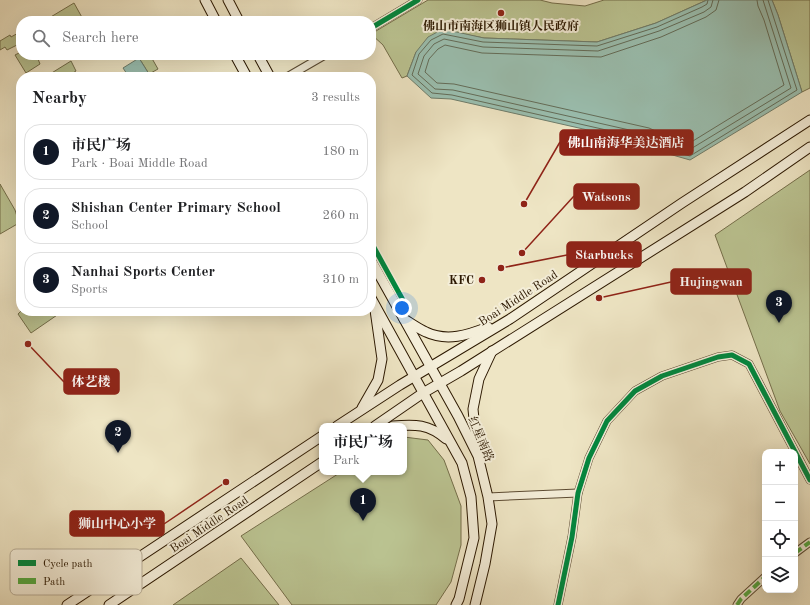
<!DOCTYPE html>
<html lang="en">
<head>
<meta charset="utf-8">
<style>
  body { margin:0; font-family:"Old Standard TT","Noto Serif SC",serif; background:#f6f6f6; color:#202124 }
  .controls { position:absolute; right:12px; bottom:12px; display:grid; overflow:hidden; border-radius:8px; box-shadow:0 4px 16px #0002 }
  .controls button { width:36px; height:36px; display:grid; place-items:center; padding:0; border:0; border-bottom:1px solid #e0e0e0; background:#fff; color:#202124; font:20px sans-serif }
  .you { position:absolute; left:402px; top:308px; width:14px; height:14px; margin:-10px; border:3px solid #fff; border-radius:50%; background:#1a73e8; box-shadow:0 0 0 6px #1a73e833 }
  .badge { display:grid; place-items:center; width:26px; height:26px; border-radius:50%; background:#111827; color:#fff; font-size:13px; font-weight:700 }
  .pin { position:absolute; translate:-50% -33px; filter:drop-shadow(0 1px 2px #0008) }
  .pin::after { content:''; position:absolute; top:21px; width:14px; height:12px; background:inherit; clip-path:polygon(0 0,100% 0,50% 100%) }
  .popup { position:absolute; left:319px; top:423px; width:88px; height:52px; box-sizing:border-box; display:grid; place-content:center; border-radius:8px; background:#fff; filter:drop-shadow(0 1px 3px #0005); font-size:13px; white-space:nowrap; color:#757577 }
  .popup b { font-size:15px; color:#202124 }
  .popup::after { content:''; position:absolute; left:50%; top:100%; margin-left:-8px; border:8px solid transparent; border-top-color:#fff }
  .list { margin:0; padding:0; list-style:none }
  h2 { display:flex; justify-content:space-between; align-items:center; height:52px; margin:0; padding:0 16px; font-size:17px }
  h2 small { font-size:13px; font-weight:400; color:#757577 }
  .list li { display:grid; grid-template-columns:26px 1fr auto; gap:12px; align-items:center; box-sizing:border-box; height:56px; margin:0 8px 8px; padding:0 8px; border:1px solid #e0e0e0; border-radius:16px }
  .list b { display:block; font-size:15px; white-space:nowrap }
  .list p { margin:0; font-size:13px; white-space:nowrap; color:#757577 }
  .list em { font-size:13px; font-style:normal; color:#757577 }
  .icon { flex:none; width:22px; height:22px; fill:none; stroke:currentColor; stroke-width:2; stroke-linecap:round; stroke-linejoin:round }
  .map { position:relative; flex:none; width:810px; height:605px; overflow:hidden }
  .search { position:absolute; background:#fff; box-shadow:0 4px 16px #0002; left:16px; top:16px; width:360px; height:44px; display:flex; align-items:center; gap:10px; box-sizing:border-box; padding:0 14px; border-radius:16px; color:#757577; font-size:15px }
  .panel { position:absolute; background:#fff; box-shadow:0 4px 16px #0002; left:16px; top:72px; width:360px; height:244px; border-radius:16px }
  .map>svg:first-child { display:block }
  .green { fill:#bbc492; stroke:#746e4a }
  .water { fill:#9abfb0; stroke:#6e7c6a }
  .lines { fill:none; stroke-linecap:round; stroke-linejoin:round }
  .shore { stroke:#636c58; stroke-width:1 }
  .street-casing { stroke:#5c4b32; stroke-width:9 }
  .secondary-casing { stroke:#2c1801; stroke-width:11 }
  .street { stroke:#f4eed9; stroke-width:7 }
  .secondary { stroke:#f4eed9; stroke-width:9 }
  .quiet { stroke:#54a940; stroke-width:4; stroke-dasharray:8 4; stroke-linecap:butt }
  .cycleway-casing { stroke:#f4eed9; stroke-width:8 }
  .cycleway { stroke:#00873e; stroke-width:5 }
  .poi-dot { fill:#8f2418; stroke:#f4eed9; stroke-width:1.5 }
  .labels { text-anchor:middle; stroke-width:4; stroke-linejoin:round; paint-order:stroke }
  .poi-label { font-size:12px; font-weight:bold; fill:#2c1801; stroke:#f4eed9 }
  .street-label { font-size:12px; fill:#2c1801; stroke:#f4eed9 }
  .key { fill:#f4eed9; stroke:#b8ae98; stroke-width:1 }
  .key-label { font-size:11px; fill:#2c1801 }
  .leader { fill:none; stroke:#8f2418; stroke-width:1.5 }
  .callout-dot { fill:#8f2418; stroke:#f4eed9; stroke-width:1.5 }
  .callout { fill:#8f2418; stroke:#8f2418; stroke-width:1.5 }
  .callout-label { font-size:13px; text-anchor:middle; font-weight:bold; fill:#fff }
</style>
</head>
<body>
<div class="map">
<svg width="810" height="605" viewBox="0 0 810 605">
  <rect width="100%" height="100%" fill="#eee5c4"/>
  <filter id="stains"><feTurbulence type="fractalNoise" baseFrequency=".005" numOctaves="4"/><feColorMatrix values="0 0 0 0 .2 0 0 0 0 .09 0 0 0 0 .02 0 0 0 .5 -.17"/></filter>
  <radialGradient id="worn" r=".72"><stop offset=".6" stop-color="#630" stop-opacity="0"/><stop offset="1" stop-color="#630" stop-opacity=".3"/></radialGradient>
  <g class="green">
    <polygon points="428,0 540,0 552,3 585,6 604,0 707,0 656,23 597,42 484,38 443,30 416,52 407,76 402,78 383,45 371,34"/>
    <polygon points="772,0 810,0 810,88 802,92 778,15"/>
    <polygon points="74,3 84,21 44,21"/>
    <polygon points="20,32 21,34 21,55 44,55 38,59 40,64 26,73 15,55 21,52 17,45 7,50 5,47 0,50 0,41 10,35 11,37"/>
    <polygon points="144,55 150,55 158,69 149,74 139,58"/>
    <polygon points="71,61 76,71 71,74 73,77 51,77 50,74"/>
    <polygon points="810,170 810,464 780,411 715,235"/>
    <polygon points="0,184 15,210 19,223 0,234"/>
    <polygon points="21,311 63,311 31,333 18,314"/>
    <polygon points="404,437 428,440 444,460 461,506 461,545 451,582 436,605 292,605 241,536 341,472 404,472"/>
    <polygon points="241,558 279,605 173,605"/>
  </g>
  <g class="water">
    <polygon points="707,0 772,0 778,15 802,92 690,160 669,154 645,143 451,99 431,98 407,76 416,52 428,37 443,29 484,38 597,42 656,23"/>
    <polygon points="139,58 149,74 144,77 129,77 123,68"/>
  </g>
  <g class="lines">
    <g class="shore">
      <polyline points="708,0 707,4 702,7 657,27 597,46 483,42 443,34 431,40 419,54 412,75 432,93 452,95 646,139 671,151 690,156 797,90 768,0"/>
      <polyline points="713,0 711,7 704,12 659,31 598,51 483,47 444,39 434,44 424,56 418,74 435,89 453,90 647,134 673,146 689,150 791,88 763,0"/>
      <polyline points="719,0 716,10 706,17 661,37 601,57 482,53 445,45 438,49 429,59 425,72 437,83 454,84 649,128 675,140 688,144 784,85 764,20 758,6 757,0"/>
    </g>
    <defs>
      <g id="street">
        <polyline points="371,28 418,0"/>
        <polyline points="287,77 325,55"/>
        <polyline points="488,497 578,493"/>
        <polyline points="795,553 810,542"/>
        <polyline points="558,605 572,537 578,493 589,458 607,421 635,391 662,376 718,357 732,355 749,364 810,480"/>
        <polyline points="737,605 741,599 765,577"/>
      </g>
      <g id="secondary">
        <polyline points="205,0 216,21"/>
        <polyline points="228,0 239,21"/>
        <polyline points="235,55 247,77"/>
        <polyline points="258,55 270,77"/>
        <polyline points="371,260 458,416 478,456 488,497 492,524 485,564 475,605"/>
        <polyline points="371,298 462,463 471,497 474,538 459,599 456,605"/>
        <path d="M404,319C412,324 419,329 426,332C447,342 468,335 488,327"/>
        <polyline points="362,408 378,380 382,359 375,310"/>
        <polyline points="337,426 400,385 510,319 682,203 810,120"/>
        <polyline points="375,426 423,393 461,371 745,192 810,147"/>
        <path d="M393,426C415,424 429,424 446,439"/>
        <polyline points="477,450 473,409 479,379 492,351"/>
        <polyline points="67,605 322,436"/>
        <polyline points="109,605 322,462"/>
      </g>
    </defs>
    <use href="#street" class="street-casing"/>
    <use href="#secondary" class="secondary-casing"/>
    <use href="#street" class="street"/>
    <use href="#secondary" class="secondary"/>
    <g class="quiet">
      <polyline points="795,553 810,542"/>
      <polyline points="737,605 741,599 765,577"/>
    </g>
    <defs>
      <g id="cycleway">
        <polyline points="371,28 418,0"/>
        <polyline points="371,242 404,302"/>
        <polyline points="558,605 572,537 578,493 589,458 607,421 635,391 662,376 718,357 732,355 749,364 810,480"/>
      </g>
    </defs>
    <use href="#cycleway" class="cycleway-casing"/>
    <use href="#cycleway" class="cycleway"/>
  </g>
  <g class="poi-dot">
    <circle cx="501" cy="13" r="4"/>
    <circle cx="482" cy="280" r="4"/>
  </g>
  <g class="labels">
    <g class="poi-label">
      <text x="501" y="30">佛山市南海区狮山镇人民政府</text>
      <text x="474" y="284" text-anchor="end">KFC</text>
    </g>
    <g class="street-label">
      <text transform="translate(518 298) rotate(-33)" y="4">Boai Middle Road</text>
      <text transform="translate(481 439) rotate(67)" y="4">红星南路</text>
      <text transform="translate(209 524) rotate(-34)" y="4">Boai Middle Road</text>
    </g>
  </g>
  <rect x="10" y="549" width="132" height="46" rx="6" class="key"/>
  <rect x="18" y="560" width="18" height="6" fill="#00873e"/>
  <rect x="18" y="578" width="18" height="6" fill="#54a940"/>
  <g class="key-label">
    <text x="43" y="567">Cycle path</text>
    <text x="43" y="585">Path</text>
  </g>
  <path class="leader" d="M524 204L560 142M522 253L574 196M501 268L567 255M599 298L671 282M28 344L64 382M226 482L164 524"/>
  <g class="callout-dot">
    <circle cx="524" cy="204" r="4"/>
    <circle cx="522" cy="253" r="4"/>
    <circle cx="501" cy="268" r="4"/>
    <circle cx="599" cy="298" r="4"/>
    <circle cx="28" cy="344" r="4"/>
    <circle cx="226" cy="482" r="4"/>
  </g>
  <g class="callout">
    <rect x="560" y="130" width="133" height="25" rx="4"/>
    <rect x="574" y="184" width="65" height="25" rx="4"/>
    <rect x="567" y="242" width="74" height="25" rx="4"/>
    <rect x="671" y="269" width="80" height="25" rx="4"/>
    <rect x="64" y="369" width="55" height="25" rx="4"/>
    <rect x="70" y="511" width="94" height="25" rx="4"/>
  </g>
  <g class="callout-label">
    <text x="626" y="147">佛山南海华美达酒店</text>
    <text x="606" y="201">Watsons</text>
    <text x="604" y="259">Starbucks</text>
    <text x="711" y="286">Hujingwan</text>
    <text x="91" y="386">体艺楼</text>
    <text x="117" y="528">狮山中心小学</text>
  </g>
  <rect width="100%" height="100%" filter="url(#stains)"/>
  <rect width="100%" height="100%" fill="url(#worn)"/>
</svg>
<div class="controls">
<button>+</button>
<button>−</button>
<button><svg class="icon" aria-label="locate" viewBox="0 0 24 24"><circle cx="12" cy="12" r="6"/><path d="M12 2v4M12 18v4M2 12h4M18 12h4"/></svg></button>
<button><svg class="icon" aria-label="layers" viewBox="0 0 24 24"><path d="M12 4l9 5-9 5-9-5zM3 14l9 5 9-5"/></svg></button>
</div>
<div class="you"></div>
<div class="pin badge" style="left:363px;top:521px">1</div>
<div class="popup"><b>市民广场</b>Park</div>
<div class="pin badge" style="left:118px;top:453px">2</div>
<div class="pin badge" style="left:779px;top:323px">3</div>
<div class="search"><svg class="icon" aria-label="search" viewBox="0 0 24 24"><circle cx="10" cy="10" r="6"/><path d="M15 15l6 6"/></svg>Search here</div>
<section class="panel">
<h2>Nearby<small>3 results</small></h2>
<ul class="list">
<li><span class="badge">1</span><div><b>市民广场</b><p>Park · Boai Middle Road</p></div><em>180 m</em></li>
<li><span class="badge">2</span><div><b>Shishan Center Primary School</b><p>School</p></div><em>260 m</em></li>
<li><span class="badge">3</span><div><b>Nanhai Sports Center</b><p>Sports</p></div><em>310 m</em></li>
</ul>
</section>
</div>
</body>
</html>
